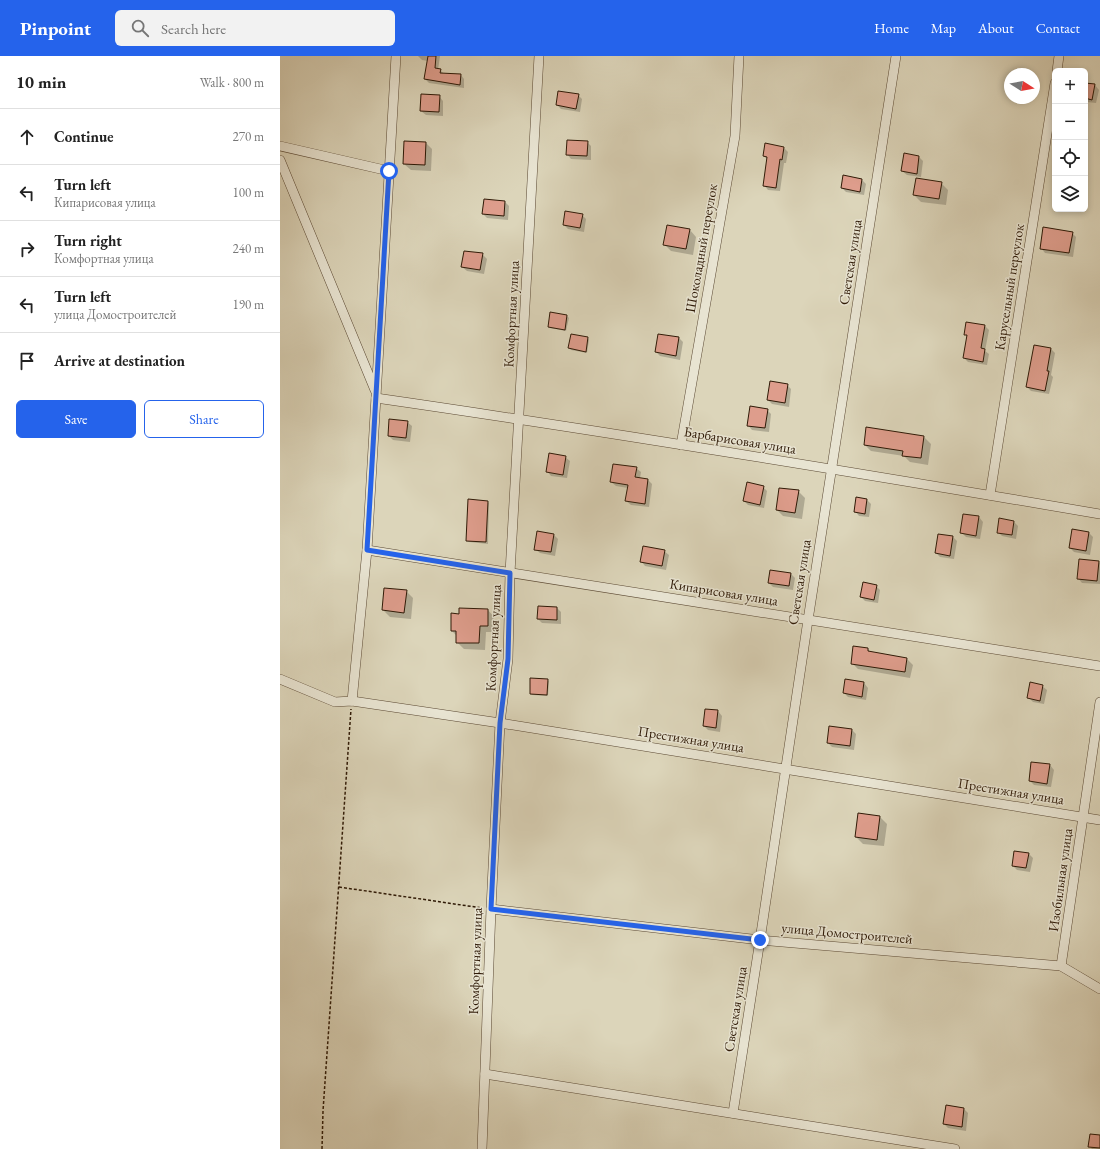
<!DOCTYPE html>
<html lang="en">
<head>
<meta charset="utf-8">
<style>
  body { margin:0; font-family:"EB Garamond",serif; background:#f2f2f2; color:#222 }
  .controls { position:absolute; right:12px; top:12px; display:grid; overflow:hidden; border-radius:6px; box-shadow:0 2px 6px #0003 }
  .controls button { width:36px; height:36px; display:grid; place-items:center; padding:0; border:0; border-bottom:1px solid #e0e0e0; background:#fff; color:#222; font:20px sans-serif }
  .compass { position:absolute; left:724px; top:12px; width:36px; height:36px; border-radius:50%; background:#fff; box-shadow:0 2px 6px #0003; rotate:101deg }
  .stop { position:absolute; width:12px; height:12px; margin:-9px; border:3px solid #2563eb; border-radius:50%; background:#fff }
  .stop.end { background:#2563eb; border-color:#fff; box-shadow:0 1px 4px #0008 }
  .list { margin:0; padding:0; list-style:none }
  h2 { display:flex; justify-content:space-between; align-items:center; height:52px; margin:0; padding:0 16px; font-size:17px }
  h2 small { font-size:13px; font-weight:400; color:#767676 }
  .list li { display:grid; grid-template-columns:26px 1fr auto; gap:12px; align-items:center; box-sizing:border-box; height:56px; padding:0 16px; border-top:1px solid #e0e0e0 }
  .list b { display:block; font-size:15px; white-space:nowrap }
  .list p { margin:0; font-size:13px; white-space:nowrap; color:#767676 }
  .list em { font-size:13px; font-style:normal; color:#767676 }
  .actions { display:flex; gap:8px; padding:12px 16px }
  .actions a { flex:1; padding:9px 0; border:1px solid #2563eb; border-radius:6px; text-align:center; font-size:14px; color:#2563eb }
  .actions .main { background:#2563eb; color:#fff }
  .icon { flex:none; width:22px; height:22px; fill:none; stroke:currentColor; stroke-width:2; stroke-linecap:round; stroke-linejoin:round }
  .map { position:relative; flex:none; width:820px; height:1093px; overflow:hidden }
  header { display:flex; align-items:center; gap:24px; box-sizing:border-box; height:56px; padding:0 20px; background:#2563eb; color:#fff }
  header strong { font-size:19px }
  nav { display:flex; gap:22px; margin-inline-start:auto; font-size:14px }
  .search { width:280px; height:36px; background:#f2f2f2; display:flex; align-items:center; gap:10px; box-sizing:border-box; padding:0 14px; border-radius:6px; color:#767676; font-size:15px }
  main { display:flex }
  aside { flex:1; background:#fff }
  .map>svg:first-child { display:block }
  .shadow { fill:#0003 }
  .building { fill:#de9d8c; stroke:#2e1906 }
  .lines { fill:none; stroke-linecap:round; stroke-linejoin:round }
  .street-casing { stroke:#5a4833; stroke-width:10 }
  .path { stroke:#2e1906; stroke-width:1.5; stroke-dasharray:3 2; stroke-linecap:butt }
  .street { stroke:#e8e4d2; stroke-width:9 }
  .route { stroke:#2563eb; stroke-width:5 }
  .labels { text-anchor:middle; stroke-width:3; stroke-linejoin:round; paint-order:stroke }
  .street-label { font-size:14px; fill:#2e1906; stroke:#e8e4d2 }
</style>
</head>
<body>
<header>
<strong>Pinpoint</strong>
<div class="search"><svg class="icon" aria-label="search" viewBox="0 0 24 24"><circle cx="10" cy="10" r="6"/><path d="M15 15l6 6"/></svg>Search here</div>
<nav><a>Home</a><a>Map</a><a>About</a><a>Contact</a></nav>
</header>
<main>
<aside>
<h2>10 min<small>Walk · 800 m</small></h2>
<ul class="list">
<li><svg class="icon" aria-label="ahead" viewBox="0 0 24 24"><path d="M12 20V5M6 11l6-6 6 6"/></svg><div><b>Continue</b></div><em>270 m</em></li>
<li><svg class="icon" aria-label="left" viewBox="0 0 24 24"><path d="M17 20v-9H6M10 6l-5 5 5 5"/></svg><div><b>Turn left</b><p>Кипарисовая улица</p></div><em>100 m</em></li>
<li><svg class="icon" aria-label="right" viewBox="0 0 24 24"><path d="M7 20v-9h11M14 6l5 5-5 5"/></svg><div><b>Turn right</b><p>Комфортная улица</p></div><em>240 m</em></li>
<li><svg class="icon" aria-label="left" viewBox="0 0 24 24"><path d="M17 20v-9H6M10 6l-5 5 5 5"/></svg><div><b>Turn left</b><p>улица Домостроителей</p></div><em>190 m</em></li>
<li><svg class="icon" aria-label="arrive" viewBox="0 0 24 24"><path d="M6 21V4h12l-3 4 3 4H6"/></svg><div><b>Arrive at destination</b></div></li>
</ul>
<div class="actions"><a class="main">Save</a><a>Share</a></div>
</aside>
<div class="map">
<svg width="820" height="1093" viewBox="0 0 820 1093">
  <rect width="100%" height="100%" fill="#dcd5ba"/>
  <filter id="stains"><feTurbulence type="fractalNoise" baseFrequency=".005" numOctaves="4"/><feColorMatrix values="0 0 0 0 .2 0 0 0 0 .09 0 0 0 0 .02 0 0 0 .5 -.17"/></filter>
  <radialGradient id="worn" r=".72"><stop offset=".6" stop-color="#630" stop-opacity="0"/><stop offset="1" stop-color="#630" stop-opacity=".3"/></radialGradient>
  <g class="shadow">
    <polygon points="138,0 160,0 158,14 160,14 164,18 181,19 184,23 184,32 149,27 145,23 148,5 142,4"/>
    <polygon points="815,29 819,34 816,47 807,46 805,44 805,30"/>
    <polygon points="298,39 302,43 300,56 281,53 277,49"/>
    <polygon points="159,40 163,45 163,60 146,59 141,55"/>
    <polygon points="307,86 311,90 311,104 291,103 287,98"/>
    <polygon points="146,87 152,93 151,115 131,114 124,108"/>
    <polygon points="504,92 508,96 506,107 504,107 500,135 488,134 484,129 488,104 484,100"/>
    <polygon points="639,101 643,105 641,121 627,119 622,115"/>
    <polygon points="582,124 586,128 584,139 566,136 562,132"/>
    <polygon points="661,127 668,134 666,149 641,146 634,139"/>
    <polygon points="225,146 229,150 228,164 207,162 203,158"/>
    <polygon points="302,159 306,163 304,176 288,173 284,169"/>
    <polygon points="410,174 416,181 413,199 391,195 384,188"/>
    <polygon points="792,177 796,181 793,201 765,197 761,192"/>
    <polygon points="202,198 207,203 204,218 187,215 182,211"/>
    <polygon points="271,258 287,260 289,262 286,275 270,272 269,270"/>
    <polygon points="705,270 709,274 705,295 709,298 707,309 688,306 684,302 688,282 685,278"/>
    <polygon points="379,279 399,282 403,286 400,304 380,300 376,296"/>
    <polygon points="308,282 309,284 307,297 291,294 289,292"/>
    <polygon points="755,290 771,293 775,297 771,319 773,321 769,338 751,335 747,331"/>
    <polygon points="507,329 511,333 509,351 492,348 488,344"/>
    <polygon points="487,354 491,358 489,376 472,374 468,369"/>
    <polygon points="127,366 132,370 130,386 113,384 109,380"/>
    <polygon points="587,372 644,381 651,388 648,409 630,406 624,400 591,395 585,389"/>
    <polygon points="285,401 290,405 287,422 271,420 267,415"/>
    <polygon points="356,412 361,416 360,422 368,424 372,428 369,451 351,449 346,445 348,432 336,430 331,426"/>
    <polygon points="483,431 487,435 484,452 468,449 464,445"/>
    <polygon points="518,435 525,442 522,463 503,460 497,454"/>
    <polygon points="577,442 587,444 591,448 589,461 579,460 575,455"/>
    <polygon points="208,446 209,447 208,488 189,486 187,485"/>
    <polygon points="699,461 703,466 700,483 686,481 682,477"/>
    <polygon points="733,465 738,470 736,483 722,480 718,476"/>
    <polygon points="793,474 809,477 813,481 810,499 794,496 790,492"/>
    <polygon points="274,479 278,483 275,500 260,497 255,493"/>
    <polygon points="658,479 673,481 677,485 674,503 660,501 656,497"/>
    <polygon points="384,495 389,499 386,514 365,510 361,505"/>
    <polygon points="819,506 820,507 820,528 802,527 798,522"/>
    <polygon points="490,515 511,518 515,522 513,534 493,531 489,527"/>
    <polygon points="596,530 600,534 598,547 585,545 581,541"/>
    <polygon points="126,535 133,542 131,563 110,561 103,554"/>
    <polygon points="277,552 281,556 281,568 262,567 258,563"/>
    <polygon points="208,554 214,561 214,576 206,576 205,594 184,593 177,586 177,580 172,575 180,559"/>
    <polygon points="588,593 591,597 627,603 633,609 630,622 578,613 572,607"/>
    <polygon points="267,624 269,625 268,640 252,639 251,638"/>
    <polygon points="584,627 588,632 586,644 568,641 564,637"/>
    <polygon points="762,630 767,634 764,648 753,646 749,642"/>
    <polygon points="426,654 438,655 442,660 440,676 428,674 424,670"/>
    <polygon points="572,674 576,678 574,694 552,691 548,687"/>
    <polygon points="770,709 774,714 771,731 754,729 750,725"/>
    <polygon points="579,758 600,761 607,768 604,790 583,788 576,781"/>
    <polygon points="749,798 753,802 750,816 737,814 733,810"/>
    <polygon points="666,1050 684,1053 688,1057 686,1075 668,1072 664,1068"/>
    <polygon points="820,1080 820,1093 812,1093 809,1090"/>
  </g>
  <g class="building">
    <polygon points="148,0 156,0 155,12 161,13 160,17 181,18 180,29 144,23"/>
    <polygon points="805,27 815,28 812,44 805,42"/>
    <polygon points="278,35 299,38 296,53 276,49"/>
    <polygon points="141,38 160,39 159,56 140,55"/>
    <polygon points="287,84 308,85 307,100 286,99"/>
    <polygon points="124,85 146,86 145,109 123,108"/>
    <polygon points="485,87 504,91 502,104 500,103 496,132 483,130 487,101 483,100"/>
    <polygon points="624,97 639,100 637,118 621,115"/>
    <polygon points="563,119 582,123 580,136 561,132"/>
    <polygon points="636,122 662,126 659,143 633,139"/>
    <polygon points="204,143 225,145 224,160 202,158"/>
    <polygon points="285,155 303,158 300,172 283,169"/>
    <polygon points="387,169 410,173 406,193 383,189"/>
    <polygon points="763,171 793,176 789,197 760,193"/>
    <polygon points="184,195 203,197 200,214 181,211"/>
    <polygon points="270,256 287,259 285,274 268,271"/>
    <polygon points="686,266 705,269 701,292 705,293 703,306 683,302 687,279 684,279"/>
    <polygon points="291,278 308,281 306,296 288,292"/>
    <polygon points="378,278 399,281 396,300 375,296"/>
    <polygon points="754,289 771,292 767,315 769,315 765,335 746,331"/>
    <polygon points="490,325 508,328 505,347 487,344"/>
    <polygon points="470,350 488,353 485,372 467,370"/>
    <polygon points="109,363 128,365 126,382 108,380"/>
    <polygon points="586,371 644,380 641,402 622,400 623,395 584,389"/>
    <polygon points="269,397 286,400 283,419 266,416"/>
    <polygon points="333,408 357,411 355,421 368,423 365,448 345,445 348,429 330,426"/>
    <polygon points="467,426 484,430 480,449 463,445"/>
    <polygon points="499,432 519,434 515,457 496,454"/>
    <polygon points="576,441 587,443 585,458 574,456"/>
    <polygon points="188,443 208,445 206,486 186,485"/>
    <polygon points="683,458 699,460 696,480 680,477"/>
    <polygon points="719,462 734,465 732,479 717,477"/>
    <polygon points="792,473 809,476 806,495 789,492"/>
    <polygon points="257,475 274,478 271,496 254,494"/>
    <polygon points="658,478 673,480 670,500 655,497"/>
    <polygon points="363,490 385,494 382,510 360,506"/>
    <polygon points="799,503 819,505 817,525 797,523"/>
    <polygon points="490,514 511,517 509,530 488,527"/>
    <polygon points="583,526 597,529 594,544 580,541"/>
    <polygon points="104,532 127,534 124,557 102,554"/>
    <polygon points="258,550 277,551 277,564 257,563"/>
    <polygon points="179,552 208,553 208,570 200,570 199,587 176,587 176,575 171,575 171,557 179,558"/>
    <polygon points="573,590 588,592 588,595 627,602 625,616 571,608"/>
    <polygon points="250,622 268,623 267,639 250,638"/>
    <polygon points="565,623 584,626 582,641 563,637"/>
    <polygon points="750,626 763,629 760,645 747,642"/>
    <polygon points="425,653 438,654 436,672 423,670"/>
    <polygon points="549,670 572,673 570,690 547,687"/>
    <polygon points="751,706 770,708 767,728 749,725"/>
    <polygon points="578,757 600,760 597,784 575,781"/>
    <polygon points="734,795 749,797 746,812 732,810"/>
    <polygon points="666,1049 684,1052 682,1071 663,1068"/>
    <polygon points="810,1078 820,1079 820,1092 808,1091"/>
  </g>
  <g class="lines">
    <defs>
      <g id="street">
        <polyline points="777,15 779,0"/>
        <polyline points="0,90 109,115"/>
        <polyline points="0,104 95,334"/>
        <path d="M96,342C338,377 579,417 820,458"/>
        <polyline points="401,389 455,80 459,0"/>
        <polyline points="710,439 775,27"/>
        <polyline points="87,494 820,610"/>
        <polyline points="0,623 55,646 72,645 220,667 820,764"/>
        <polyline points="72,645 87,494 116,0"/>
        <polyline points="211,853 480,884 781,910 820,933"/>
        <polyline points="781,910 820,646"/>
        <polyline points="205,1018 675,1093"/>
        <polyline points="453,1057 480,884 528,564 616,0"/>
        <polyline points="202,1093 211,853 220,667 228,603 230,517 259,0"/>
      </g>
    </defs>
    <use href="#street" class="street-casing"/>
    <g class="path">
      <polyline points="59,831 202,852"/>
      <polyline points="42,1093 43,1055 71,653"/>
    </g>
    <use href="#street" class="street"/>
  </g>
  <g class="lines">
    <polyline class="route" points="109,115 87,494 230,517 228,603 220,667 211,853 480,884"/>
  </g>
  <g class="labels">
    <g class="street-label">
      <text transform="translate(421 192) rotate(-80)" y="5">Шоколадный переулок</text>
      <text transform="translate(570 206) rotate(-81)" y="5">Светская улица</text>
      <text transform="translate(729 231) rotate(-81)" y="5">Карусельный переулок</text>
      <text transform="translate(231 258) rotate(-87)" y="5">Комфортная улица</text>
      <text transform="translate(460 384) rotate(9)" y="5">Барбарисовая улица</text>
      <text transform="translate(519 526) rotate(-81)" y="5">Светская улица</text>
      <text transform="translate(444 536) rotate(9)" y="5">Кипарисовая улица</text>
      <text transform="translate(213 582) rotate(-87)" y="5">Комфортная улица</text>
      <text transform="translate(411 683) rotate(9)" y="5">Престижная улица</text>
      <text transform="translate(731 735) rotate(9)" y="5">Престижная улица</text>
      <text transform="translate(780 824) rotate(-82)" y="5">Изобильная улица</text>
      <text transform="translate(567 877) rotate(5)" y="5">улица Домостроителей</text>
      <text transform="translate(195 905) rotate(-88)" y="5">Комфортная улица</text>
      <text transform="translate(455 953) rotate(-81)" y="5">Светская улица</text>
    </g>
  </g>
  <rect width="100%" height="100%" filter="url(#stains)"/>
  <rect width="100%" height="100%" fill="url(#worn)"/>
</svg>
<div class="controls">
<button>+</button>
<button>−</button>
<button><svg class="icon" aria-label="locate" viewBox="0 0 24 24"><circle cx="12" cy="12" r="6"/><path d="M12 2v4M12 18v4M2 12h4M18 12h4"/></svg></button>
<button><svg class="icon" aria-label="layers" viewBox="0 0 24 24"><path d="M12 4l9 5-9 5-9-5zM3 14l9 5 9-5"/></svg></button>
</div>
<svg class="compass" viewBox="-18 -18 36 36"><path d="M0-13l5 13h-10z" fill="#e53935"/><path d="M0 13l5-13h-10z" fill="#767676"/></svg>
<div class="stop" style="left:109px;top:115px"></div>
<div class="stop end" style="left:480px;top:884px"></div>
</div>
</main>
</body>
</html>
